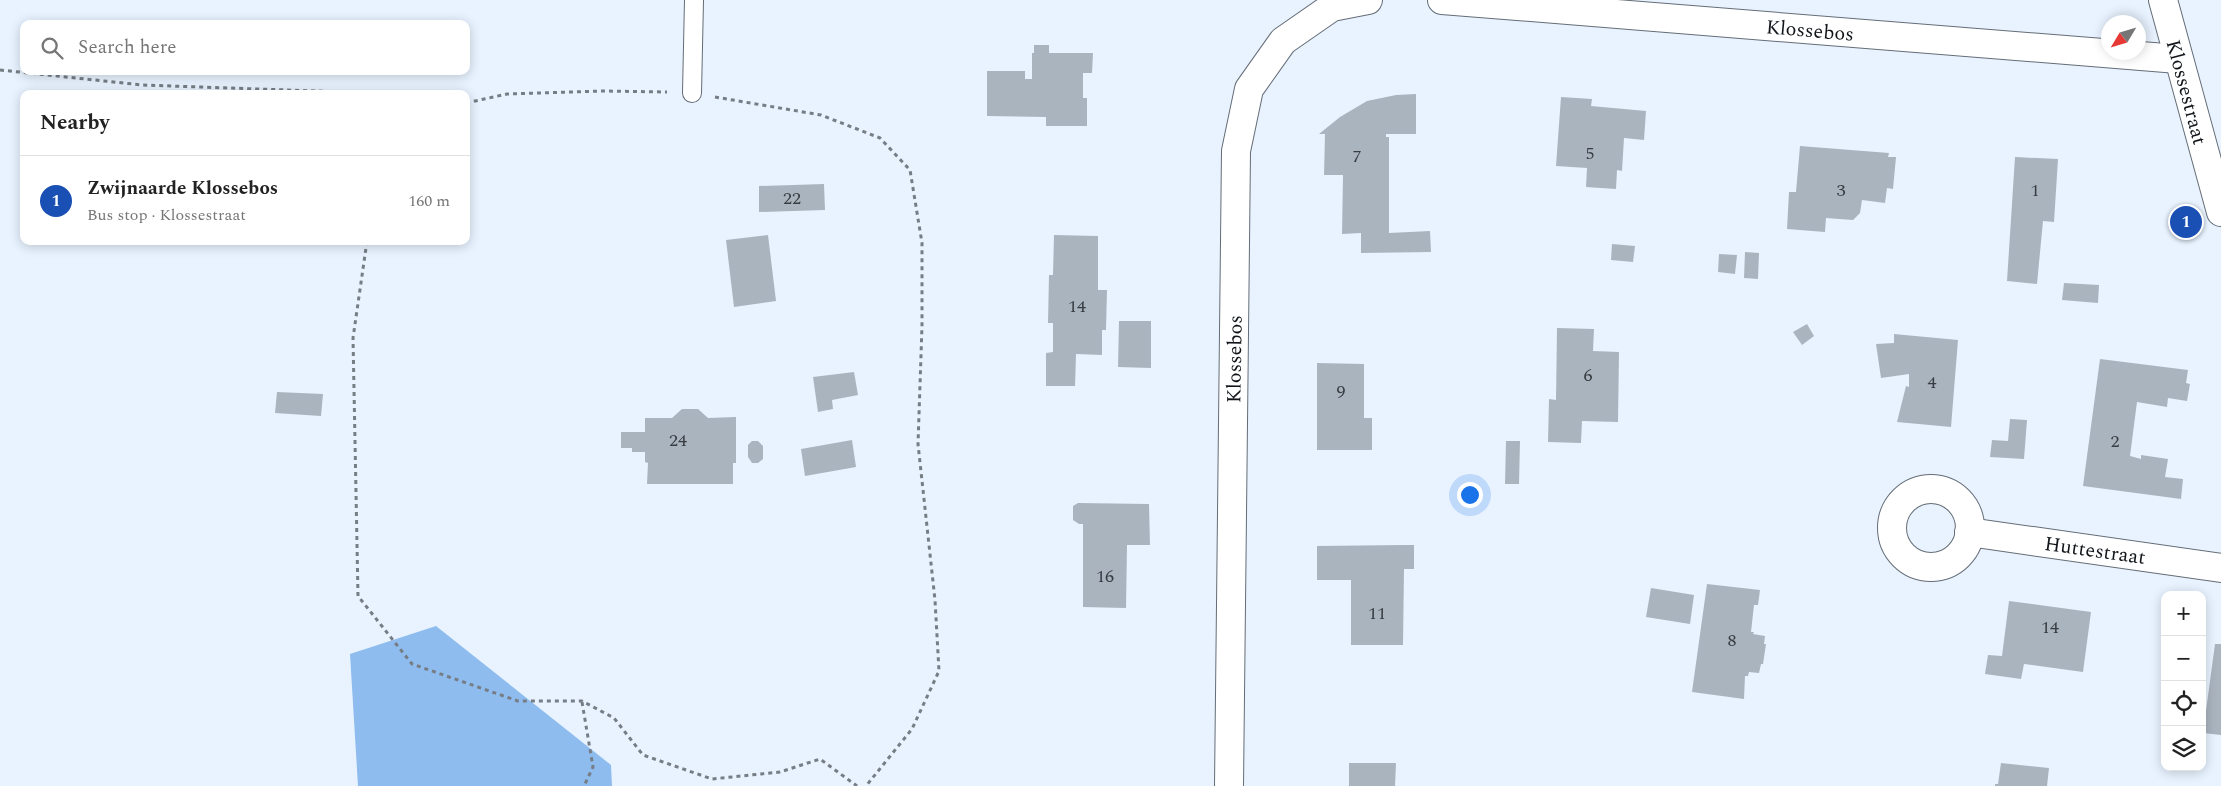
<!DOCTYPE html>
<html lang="en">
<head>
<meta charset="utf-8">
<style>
  body { margin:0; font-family:Spectral,serif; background:#f2f2f2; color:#222 }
  .controls { position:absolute; right:15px; bottom:15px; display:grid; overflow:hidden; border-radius:10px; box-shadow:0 2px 12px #0003 }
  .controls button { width:45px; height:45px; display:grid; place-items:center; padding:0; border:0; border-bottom:1px solid #e0e0e0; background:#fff; color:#222; font:25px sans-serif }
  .compass { position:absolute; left:2101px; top:15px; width:45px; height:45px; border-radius:50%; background:#fff; box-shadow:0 2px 12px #0003; rotate:232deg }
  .you { position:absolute; left:1469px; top:494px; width:18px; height:18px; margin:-12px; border:4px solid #fff; border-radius:50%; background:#1a73e8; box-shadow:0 0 0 8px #1a73e833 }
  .badge { display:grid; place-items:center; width:32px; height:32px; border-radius:50%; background:#0b8043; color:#fff; font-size:16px; font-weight:700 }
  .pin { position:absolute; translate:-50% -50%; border:2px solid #fff; box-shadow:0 1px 5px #0006 }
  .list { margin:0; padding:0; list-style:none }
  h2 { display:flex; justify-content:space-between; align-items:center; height:65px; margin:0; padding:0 20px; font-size:21px }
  h2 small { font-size:16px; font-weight:400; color:#767676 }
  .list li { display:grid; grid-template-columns:32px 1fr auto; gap:15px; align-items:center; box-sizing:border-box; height:90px; padding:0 20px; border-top:1px solid #e0e0e0 }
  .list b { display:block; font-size:19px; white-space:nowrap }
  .list p { margin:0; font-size:16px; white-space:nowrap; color:#767676 }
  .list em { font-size:16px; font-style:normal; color:#767676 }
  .icon { flex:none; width:28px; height:28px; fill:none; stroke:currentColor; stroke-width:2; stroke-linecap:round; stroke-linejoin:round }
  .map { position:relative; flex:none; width:2221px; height:786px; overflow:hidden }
  .search { position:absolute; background:#fff; box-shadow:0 2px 12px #0003; left:20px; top:20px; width:450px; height:55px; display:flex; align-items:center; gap:12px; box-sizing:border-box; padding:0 18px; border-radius:10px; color:#767676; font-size:19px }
  .panel { position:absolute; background:#fff; box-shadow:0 2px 12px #0003; left:20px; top:90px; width:450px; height:155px; border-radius:10px }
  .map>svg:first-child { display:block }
  .forest { fill:#8ebcee }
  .building { fill:#aab4bf }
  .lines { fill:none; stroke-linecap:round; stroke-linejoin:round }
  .lane-casing { stroke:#646d77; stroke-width:20 }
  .street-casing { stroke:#646d77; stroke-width:30 }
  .secondary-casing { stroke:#646d77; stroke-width:30 }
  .path { stroke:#767d85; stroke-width:3; stroke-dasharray:4 4; stroke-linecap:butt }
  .lane { stroke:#fff; stroke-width:18 }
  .street { stroke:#fff; stroke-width:28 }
  .secondary { stroke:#fff; stroke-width:28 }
  .labels { text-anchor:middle; stroke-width:5; stroke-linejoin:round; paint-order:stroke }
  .number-label { font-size:18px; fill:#373d42 }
  .street-label { font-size:20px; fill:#111519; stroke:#fff }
</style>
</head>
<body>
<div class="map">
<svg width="2221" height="786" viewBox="0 0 2221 786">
  <rect width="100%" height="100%" fill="#e8f3ff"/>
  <polygon class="forest" points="436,626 611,765 612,786 358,786 350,654"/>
  <g class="building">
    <polygon points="1034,45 1049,45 1049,53 1093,53 1092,73 1083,73 1083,98 1087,98 1087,126 1046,126 1046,117 987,116 987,71 1025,71 1025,79 1032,79 1032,53 1034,53"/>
    <polygon points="1416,94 1416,134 1386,134 1386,137 1389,137 1389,233 1430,231 1431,252 1361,253 1361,233 1342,234 1343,175 1324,175 1325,134 1319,134 1340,117 1367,101 1396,95"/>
    <polygon points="1561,97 1592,99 1591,106 1646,111 1644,140 1624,138 1622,171 1617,170 1616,189 1586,187 1587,168 1556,166"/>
    <polygon points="1800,146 1889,153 1888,157 1896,157 1893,189 1887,188 1885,203 1862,200 1860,213 1853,220 1826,218 1825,232 1787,229 1789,192 1796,192"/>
    <polygon points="2015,157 2058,159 2054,222 2043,221 2037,284 2007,281"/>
    <polygon points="824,184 825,210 759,212 759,186"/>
    <polygon points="768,235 776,301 734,307 726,240"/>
    <polygon points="1054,235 1098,236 1098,290 1107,290 1106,330 1102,330 1102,355 1076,354 1075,386 1046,386 1046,353 1053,352 1053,323 1048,323 1049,275 1053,275"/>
    <polygon points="1612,244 1635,246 1633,262 1611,260"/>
    <polygon points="1745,252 1759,253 1758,279 1744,278"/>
    <polygon points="1719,254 1737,255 1735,274 1718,272"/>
    <polygon points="2064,283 2099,285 2098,303 2062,300"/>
    <polygon points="1119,321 1151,321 1151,368 1118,367"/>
    <polygon points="1807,324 1814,336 1802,345 1793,332"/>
    <polygon points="1557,328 1594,329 1593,351 1619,352 1618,422 1582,421 1581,443 1548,442 1549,399 1556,400"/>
    <polygon points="1894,334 1958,340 1951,427 1897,422 1906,386 1909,387 1909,374 1881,378 1876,344 1894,343"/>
    <polygon points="2100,359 2188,370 2186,383 2190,384 2187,401 2168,398 2167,407 2137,402 2130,456 2141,459 2141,455 2168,459 2165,477 2183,479 2181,499 2083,486"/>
    <polygon points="1317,363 1364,364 1364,418 1372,418 1372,450 1317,450"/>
    <polygon points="854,372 858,395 832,400 833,409 818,412 813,377"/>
    <polygon points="277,392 323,394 321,416 275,413"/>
    <polygon points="682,409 698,409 708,418 736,417 736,463 733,463 733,484 647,484 648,463 645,462 645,452 632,452 632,448 621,448 621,432 645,432 645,418 672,418"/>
    <polygon points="2010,419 2027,420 2024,459 1990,457 1992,440 2008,441"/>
    <polygon points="852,440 856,467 805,476 801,449"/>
    <polygon points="752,441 758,441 763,446 763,459 758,463 752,463 748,457 748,445"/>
    <polygon points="1506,441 1520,441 1519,484 1505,484"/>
    <polygon points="1078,503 1149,504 1150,545 1127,545 1126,608 1083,607 1083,524 1079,524 1073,520 1073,506"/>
    <polygon points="1404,545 1414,545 1414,569 1404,569 1403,645 1351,645 1351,580 1317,580 1317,546"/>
    <polygon points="1707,584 1760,590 1758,605 1754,605 1751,632 1754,632 1753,634 1765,636 1764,644 1766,644 1763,664 1761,664 1759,673 1749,672 1748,676 1745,676 1744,699 1692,692"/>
    <polygon points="1651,588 1694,595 1690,624 1646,617"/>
    <polygon points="2009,601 2091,612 2083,672 2024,664 2021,679 1985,674 1988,655 2002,656"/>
    <polygon points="2215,644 2221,644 2221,735 2203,733"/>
    <polygon points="1349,763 1396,763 1395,786 1349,786"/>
    <polygon points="2001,763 2049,768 2047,786 1995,786 1995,784 1998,784"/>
  </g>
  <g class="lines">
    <defs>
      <polyline id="lane" points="692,93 694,0"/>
      <g id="street">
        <polyline points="1442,0 2178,59"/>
        <circle cx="1931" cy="528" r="39"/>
        <polyline points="1969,532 2221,568"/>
        <polyline points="1229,786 1236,151 1249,89 1283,41 1332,7 1368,0"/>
      </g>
      <polyline id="secondary" points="2163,0 2221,212"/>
    </defs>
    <use href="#lane" class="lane-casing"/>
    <use href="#street" class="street-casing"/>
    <use href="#secondary" class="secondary-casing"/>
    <g class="path">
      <polyline points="0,70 142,85 345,92 346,94"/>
      <polyline points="715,97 821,115 880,138 910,170 922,243 922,326 918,444 935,600 939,671 912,729 866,786"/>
      <polyline points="466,103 507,94 605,91 667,92"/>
      <polyline points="367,241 353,338 358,596 412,664 518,701 582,701 614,718 643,755 712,779 780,772 820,759 857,786"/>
      <polyline points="582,702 593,767 584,786"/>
    </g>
    <use href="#lane" class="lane"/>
    <use href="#street" class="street"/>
    <use href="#secondary" class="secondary"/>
  </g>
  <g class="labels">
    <g class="number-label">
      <text x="1590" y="159">5</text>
      <text x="1357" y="162">7</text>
      <text x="1841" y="196">3</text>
      <text x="2035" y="196">1</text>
      <text x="792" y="204">22</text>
      <text x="1077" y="312">14</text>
      <text x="1588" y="381">6</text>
      <text x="1932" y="388">4</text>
      <text x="1341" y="397">9</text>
      <text x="678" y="446">24</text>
      <text x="2115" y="447">2</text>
      <text x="1105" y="582">16</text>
      <text x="1377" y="619">11</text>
      <text x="2050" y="633">14</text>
      <text x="1732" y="646">8</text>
    </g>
    <g class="street-label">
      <text transform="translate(1810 30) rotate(5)" y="7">Klossebos</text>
      <text transform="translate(2187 92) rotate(75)" y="7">Klossestraat</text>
      <text transform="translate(1234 359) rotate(-89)" y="7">Klossebos</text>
      <text transform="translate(2095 550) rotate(8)" y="7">Huttestraat</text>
    </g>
  </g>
</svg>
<div class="controls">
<button>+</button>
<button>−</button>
<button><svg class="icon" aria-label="locate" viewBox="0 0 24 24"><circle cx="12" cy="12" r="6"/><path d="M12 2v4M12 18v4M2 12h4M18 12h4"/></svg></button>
<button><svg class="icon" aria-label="layers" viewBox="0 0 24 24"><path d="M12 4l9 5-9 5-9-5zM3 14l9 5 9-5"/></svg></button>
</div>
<svg class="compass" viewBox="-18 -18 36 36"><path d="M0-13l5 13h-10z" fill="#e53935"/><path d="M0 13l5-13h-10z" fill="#767676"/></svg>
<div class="you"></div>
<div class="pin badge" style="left:2186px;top:222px;background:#1a4fb4">1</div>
<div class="search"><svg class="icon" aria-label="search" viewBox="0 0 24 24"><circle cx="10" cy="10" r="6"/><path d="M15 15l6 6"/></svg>Search here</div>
<section class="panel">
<h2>Nearby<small></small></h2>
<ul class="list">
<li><span class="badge" style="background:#1a4fb4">1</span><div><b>Zwijnaarde Klossebos</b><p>Bus stop · Klossestraat</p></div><em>160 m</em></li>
</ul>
</section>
</div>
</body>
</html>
